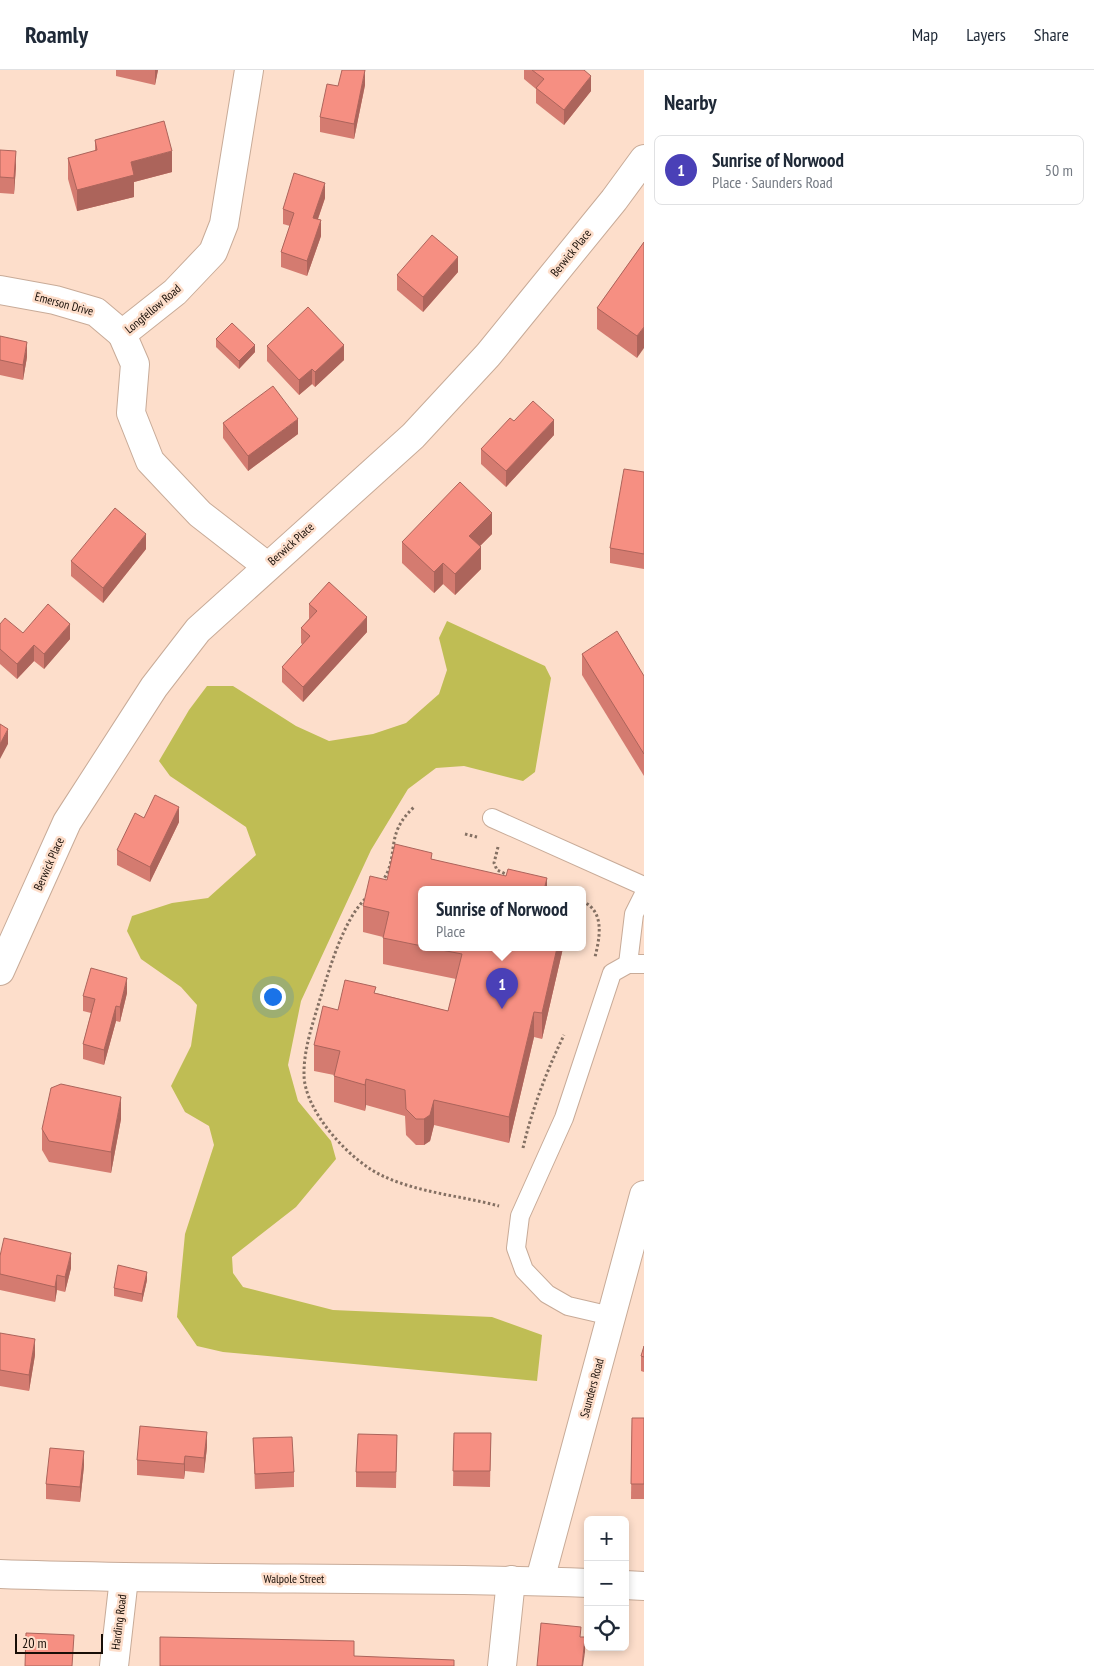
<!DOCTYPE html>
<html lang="en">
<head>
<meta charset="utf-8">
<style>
  body { margin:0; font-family:"PT Sans Narrow",sans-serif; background:#f2f2f3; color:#1f2937 }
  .controls { position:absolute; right:15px; bottom:15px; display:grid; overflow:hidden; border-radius:8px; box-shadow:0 2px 8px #0003 }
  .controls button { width:45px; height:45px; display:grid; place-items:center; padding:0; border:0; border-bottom:1px solid #e0e1e3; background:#fff; color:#1f2937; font:25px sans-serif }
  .scale { position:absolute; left:15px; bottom:12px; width:88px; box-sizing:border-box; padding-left:5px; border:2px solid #180e07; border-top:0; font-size:14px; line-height:18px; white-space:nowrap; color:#180e07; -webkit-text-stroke:4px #fddecb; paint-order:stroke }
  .you { position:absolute; left:272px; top:926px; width:18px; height:18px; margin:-12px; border:4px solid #fff; border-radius:50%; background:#1a73e8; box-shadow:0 0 0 8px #1a73e833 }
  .badge { display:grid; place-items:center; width:32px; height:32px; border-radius:50%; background:#4a40b7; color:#fff; font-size:16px; font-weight:700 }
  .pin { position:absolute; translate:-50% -41px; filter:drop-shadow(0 1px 2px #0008) }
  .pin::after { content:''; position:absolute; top:26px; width:18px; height:15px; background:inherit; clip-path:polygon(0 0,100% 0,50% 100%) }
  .popup { position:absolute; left:418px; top:816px; width:168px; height:65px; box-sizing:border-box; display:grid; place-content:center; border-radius:8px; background:#fff; filter:drop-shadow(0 1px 4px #0005); font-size:16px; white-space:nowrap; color:#747a83 }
  .popup b { font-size:19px; color:#1f2937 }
  .popup::after { content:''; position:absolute; left:50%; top:100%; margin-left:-10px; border:10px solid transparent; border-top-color:#fff }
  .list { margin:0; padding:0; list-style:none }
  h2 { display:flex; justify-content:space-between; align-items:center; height:65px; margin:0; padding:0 20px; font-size:21px }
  h2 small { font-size:16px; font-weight:400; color:#747a83 }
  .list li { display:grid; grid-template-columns:32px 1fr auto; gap:15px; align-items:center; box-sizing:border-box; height:70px; margin:0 10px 10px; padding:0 10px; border:1px solid #e0e1e3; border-radius:8px }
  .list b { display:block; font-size:19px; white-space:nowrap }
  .list p { margin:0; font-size:16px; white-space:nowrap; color:#747a83 }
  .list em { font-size:16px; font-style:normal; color:#747a83 }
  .icon { flex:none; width:28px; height:28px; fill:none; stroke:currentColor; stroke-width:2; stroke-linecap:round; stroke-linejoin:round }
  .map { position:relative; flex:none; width:644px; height:1596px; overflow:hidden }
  header { display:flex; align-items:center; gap:30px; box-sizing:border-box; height:70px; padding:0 25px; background:#fff; border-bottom:1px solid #e0e1e3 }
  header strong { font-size:24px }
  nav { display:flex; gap:28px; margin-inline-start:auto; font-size:18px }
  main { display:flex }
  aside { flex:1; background:#fff }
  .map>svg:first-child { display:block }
  .forest { fill:#bfbd54 }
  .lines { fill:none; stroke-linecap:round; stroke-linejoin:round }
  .service-casing { stroke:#c8ab98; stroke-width:20 }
  .minor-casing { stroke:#c8ab98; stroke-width:30 }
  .tertiary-casing { stroke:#c8ab98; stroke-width:30 }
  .secondary-casing { stroke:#c8ab98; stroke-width:30 }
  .path { stroke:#847063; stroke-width:3; stroke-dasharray:2.5 2.5; stroke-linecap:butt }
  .service { stroke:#fff; stroke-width:18 }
  .minor { stroke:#fff; stroke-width:28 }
  .tertiary { stroke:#fff; stroke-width:28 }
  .secondary { stroke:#fff; stroke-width:28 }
  .wall { fill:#d47b70 }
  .shaded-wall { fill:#ac645b }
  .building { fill:#f68f82; stroke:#ac645b }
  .labels { text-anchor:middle; stroke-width:5; stroke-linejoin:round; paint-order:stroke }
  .street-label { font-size:12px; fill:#180e07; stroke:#fddecb }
</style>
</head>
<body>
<header>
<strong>Roamly</strong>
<nav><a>Map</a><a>Layers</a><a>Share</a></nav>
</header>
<main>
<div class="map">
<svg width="644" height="1596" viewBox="0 0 644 1596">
  <rect width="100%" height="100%" fill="#fddecb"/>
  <polygon class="forest" points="447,551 545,596 551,608 535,702 523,711 464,696 436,698 408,719 371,780 301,931 288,995 298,1031 331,1071 336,1089 296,1137 232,1187 233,1203 243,1217 333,1240 492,1247 542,1265 537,1311 223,1282 197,1276 177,1247 185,1164 214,1075 209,1056 185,1042 171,1016 191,976 197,935 181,917 141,889 127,861 132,846 172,833 208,828 256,785 246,757 170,706 159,691 189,640 207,616 233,616 296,656 329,671 373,664 406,653 439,624 447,600 439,568"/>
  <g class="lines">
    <defs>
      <g id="service">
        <polyline points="492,748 644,816"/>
        <polyline points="628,894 634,844 644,824"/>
        <polyline points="611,1246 568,1236 547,1224 524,1200 516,1178 520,1146 564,1048 612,903 628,894 644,894"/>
      </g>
      <g id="minor">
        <polyline points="249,0 224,154 213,182 175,222 122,264 135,294 131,343 150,391 200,444 267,496"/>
        <polyline points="0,220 55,230 96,242 122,264"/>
        <polyline points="540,1510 644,1125"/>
        <polyline points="114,1596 124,1508"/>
        <polyline points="502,1596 511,1510"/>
      </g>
      <polyline id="tertiary" points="0,901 67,752 154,617 198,560 413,366 488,285 614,130 644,89"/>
      <g id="secondary">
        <path d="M0,1504C196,1511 392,1506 588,1513"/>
        <polyline points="625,1515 644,1516"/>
      </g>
    </defs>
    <use href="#service" class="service-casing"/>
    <use href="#minor" class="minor-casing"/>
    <use href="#tertiary" class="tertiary-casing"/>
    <use href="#secondary" class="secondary-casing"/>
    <g class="path">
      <polyline points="465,764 477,767"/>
      <polyline points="498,777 494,793 497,800 510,806"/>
      <path d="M382,812C401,784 383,766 414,737"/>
      <polyline points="544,817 556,820"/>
      <path d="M365,829C342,853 330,898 320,929C313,953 304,978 304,1003C303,1041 352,1093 385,1107C421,1123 462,1126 499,1136"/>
      <path d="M582,831C605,841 600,867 595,887"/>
      <path d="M523,1078C532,1039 547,1000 564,965"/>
    </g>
    <use href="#service" class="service"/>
    <use href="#minor" class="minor"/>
    <use href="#tertiary" class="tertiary"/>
    <use href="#secondary" class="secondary"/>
  </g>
  <g class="wall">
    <polygon points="116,0 158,0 155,15 116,6"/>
    <polygon points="524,0 584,0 591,21 564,55 536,33 536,19 524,9"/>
    <polygon points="365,15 354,69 320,62 320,47 338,16"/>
    <polygon points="95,70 172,102 134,112 134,127 77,141 68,109 68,88 95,81"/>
    <polygon points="0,80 16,96 14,124 0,123"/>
    <polygon points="325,128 318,149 321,166 307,206 281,197 281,182 290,156 283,154 283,139"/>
    <polygon points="644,172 637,288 597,259 597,238"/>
    <polygon points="458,202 423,242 397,220 397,205"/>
    <polygon points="0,266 27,287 23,310 0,305"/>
    <polygon points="216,269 255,282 239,299 216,277"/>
    <polygon points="267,276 344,290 315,317 312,314 299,325 267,291"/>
    <polygon points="514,351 554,365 506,417 481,394 481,379"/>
    <polygon points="223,353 298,364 248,401 223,368"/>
    <polygon points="644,402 644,499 610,493 610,478"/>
    <polygon points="492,464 480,476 481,499 455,525 443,514 434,523 402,493 402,472"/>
    <polygon points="146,479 103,533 71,506 71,491"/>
    <polygon points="309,534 367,562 303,632 282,612 282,597 303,575 301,573 301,558 309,549"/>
    <polygon points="0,554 23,563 70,569 44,599 34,591 17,609 0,594"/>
    <polygon points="582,584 644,606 644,706 582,605"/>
    <polygon points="144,748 179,752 150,812 117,795 117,780"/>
    <polygon points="432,789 547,820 422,820 422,878 563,878 542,969 534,967 509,1073 434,1055 430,1071 424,1075 416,1075 406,1065 405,1046 366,1035 365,1041 334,1032 334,1005 314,1001 314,975 338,940 376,923 448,941 456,909 383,894 383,867 363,862 363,836 387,810"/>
    <polygon points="127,923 120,952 116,951 104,995 83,989 83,974 91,943 83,941 83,926"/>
    <polygon points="121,1049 111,1103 49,1092 42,1080 42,1059"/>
    <polygon points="0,1186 71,1198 65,1222 57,1220 55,1232 0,1220"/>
    <polygon points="147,1210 142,1232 114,1226 114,1218"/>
    <polygon points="0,1263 35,1285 29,1321 0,1316"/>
    <polygon points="644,1276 644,1302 641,1301 641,1286"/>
    <polygon points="632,1348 644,1348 644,1429 631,1429"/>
    <polygon points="454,1363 491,1363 490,1417 453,1416"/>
    <polygon points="397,1365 396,1418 356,1417 356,1402"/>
    <polygon points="253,1368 294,1402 294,1417 255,1419"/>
    <polygon points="207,1377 204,1403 185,1401 184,1409 137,1405 137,1390"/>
    <polygon points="84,1396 80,1432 46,1429 46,1414"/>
  </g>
  <g class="shaded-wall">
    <polygon points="155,0 158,0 155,15"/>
    <polygon points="365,0 365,15 354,69 354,54"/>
    <polygon points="591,6 591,21 564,55 564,40"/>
    <polygon points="16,81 16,96 14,124 14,108"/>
    <polygon points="172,81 172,102 134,112 134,127 77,141 77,120 131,92"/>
    <polygon points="325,113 325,128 313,163 313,148"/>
    <polygon points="321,150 321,166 307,206 307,191"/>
    <polygon points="458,187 458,202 423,242 423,227"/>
    <polygon points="644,257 644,278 637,288 637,266"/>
    <polygon points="27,272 27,287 23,310 23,295"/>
    <polygon points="255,275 255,282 239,299 239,291"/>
    <polygon points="344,275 344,290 315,317 315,302"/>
    <polygon points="312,299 312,314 299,325 299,310"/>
    <polygon points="298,349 298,364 248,401 248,386"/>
    <polygon points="554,350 554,365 506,417 506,401"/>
    <polygon points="492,443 492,464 469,487 469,466"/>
    <polygon points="146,464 146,479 103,533 103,518"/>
    <polygon points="481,477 481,499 455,525 455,504"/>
    <polygon points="443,493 443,514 434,523 434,502"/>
    <polygon points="367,547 367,562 303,632 303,617"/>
    <polygon points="70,554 70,569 44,599 44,584"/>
    <polygon points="34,575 34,591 17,609 17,594"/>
    <polygon points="8,659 8,674 0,689 0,674"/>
    <polygon points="179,737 179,752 150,812 150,797"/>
    <polygon points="547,808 547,820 544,820"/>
    <polygon points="557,878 563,878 542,969 542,943"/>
    <polygon points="127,908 127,923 120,952 120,937"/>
    <polygon points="116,936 116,951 104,995 104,980"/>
    <polygon points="534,942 534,967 509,1073 509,1047"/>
    <polygon points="366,1009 366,1035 365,1041 365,1015"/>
    <polygon points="121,1027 121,1049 111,1103 111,1082"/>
    <polygon points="434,1030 434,1055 430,1071 424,1075 424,1049"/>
    <polygon points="71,1183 71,1198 65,1222 65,1207"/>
    <polygon points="147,1202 147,1210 142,1232 142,1224"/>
    <polygon points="57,1205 57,1220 55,1232 55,1217"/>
    <polygon points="35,1269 35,1285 29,1321 29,1305"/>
    <polygon points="207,1362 207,1377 204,1403 204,1388"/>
    <polygon points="84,1381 84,1396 80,1432 80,1417"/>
    <polygon points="185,1386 185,1401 184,1409 184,1394"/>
    <polygon points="585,1567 585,1582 583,1596 582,1596"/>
  </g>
  <g class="building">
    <polygon points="342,0 365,0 354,54 320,47 327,14 338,16"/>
    <polygon points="532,0 584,0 591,6 564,40 536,18 544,9"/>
    <polygon points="164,51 172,81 131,92 134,105 77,120 68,88 97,80 95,70"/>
    <polygon points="0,80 16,81 14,108 0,107"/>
    <polygon points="294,103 325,113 313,148 321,150 307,191 281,182 294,143 283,139"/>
    <polygon points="432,165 458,187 423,227 397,205"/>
    <polygon points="644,172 644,257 637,266 597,238"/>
    <polygon points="308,237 344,275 315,302 312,299 299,310 267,276"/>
    <polygon points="232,253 255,275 239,291 216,269"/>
    <polygon points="0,266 27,272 23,295 0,290"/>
    <polygon points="273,316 298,349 248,386 223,353"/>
    <polygon points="533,331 554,350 506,401 481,379 510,348 514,351"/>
    <polygon points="624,399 644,402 644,484 610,478"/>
    <polygon points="460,412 492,443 469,466 481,477 455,504 443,493 434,502 402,472"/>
    <polygon points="115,438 146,464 103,518 71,491"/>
    <polygon points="329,512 367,547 303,617 282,597 310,566 301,558 317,541 309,534"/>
    <polygon points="48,534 70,554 44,584 34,575 17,594 0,579 0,554 5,548 23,563"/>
    <polygon points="617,561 644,606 644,684 582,584"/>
    <polygon points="0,654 8,659 0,674"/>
    <polygon points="155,725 179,737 150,797 117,780 135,743 144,748"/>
    <polygon points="395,774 432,783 431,789 506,806 508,799 547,808 544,820 422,820 422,876 383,868 389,842 363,836 370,806 387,810"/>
    <polygon points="431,878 557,878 542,943 534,942 509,1047 434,1030 430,1045 424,1049 416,1049 406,1039 405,1020 366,1009 365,1015 334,1006 340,981 314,975 323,936 338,940 345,910 376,917 374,923 448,941 462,884"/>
    <polygon points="91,898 127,908 120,937 116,936 104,980 83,974 95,929 83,926"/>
    <polygon points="61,1014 121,1027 111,1082 49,1071 42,1059 51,1018"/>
    <polygon points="4,1168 71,1183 65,1207 57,1205 55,1217 0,1204 0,1186"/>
    <polygon points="118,1195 147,1202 142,1224 114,1218"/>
    <polygon points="0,1263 35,1269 29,1305 0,1300"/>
    <polygon points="644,1276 644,1287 641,1286"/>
    <polygon points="632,1348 644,1348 644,1414 631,1414"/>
    <polygon points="140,1356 207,1362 204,1388 185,1386 184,1394 137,1390"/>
    <polygon points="454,1363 491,1363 490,1401 453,1401"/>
    <polygon points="358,1364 397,1365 396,1402 356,1402"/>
    <polygon points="292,1367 294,1402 255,1404 253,1368"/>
    <polygon points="50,1378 84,1381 80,1417 46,1414"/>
    <polygon points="541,1553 581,1557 580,1567 585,1567 582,1596 537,1596"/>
    <polygon points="26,1563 74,1565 72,1596 25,1596"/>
    <polygon points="160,1567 354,1571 354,1586 454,1590 454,1596 160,1596"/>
  </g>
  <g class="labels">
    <g class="street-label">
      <text transform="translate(571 183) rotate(-51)" y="4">Berwick Place</text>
      <text transform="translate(64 234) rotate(15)" y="4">Emerson Drive</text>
      <text transform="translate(153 239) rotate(-40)" y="4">Longfellow Road</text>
      <text transform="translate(291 474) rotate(-42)" y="4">Berwick Place</text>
      <text transform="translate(49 794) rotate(-66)" y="4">Berwick Place</text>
      <text transform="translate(592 1318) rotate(-75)" y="4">Saunders Road</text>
      <text x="294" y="1513">Walpole Street</text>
      <text transform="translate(119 1552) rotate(-83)" y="4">Harding Road</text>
    </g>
  </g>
</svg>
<div class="controls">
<button>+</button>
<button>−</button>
<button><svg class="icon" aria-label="locate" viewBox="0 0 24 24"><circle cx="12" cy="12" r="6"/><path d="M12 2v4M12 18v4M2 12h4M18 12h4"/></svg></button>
</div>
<div class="scale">20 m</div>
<div class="you"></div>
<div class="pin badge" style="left:502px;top:939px">1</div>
<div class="popup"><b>Sunrise of Norwood</b>Place</div>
</div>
<aside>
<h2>Nearby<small></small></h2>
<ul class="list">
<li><span class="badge">1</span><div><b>Sunrise of Norwood</b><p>Place · Saunders Road</p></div><em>50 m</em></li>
</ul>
</aside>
</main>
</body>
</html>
